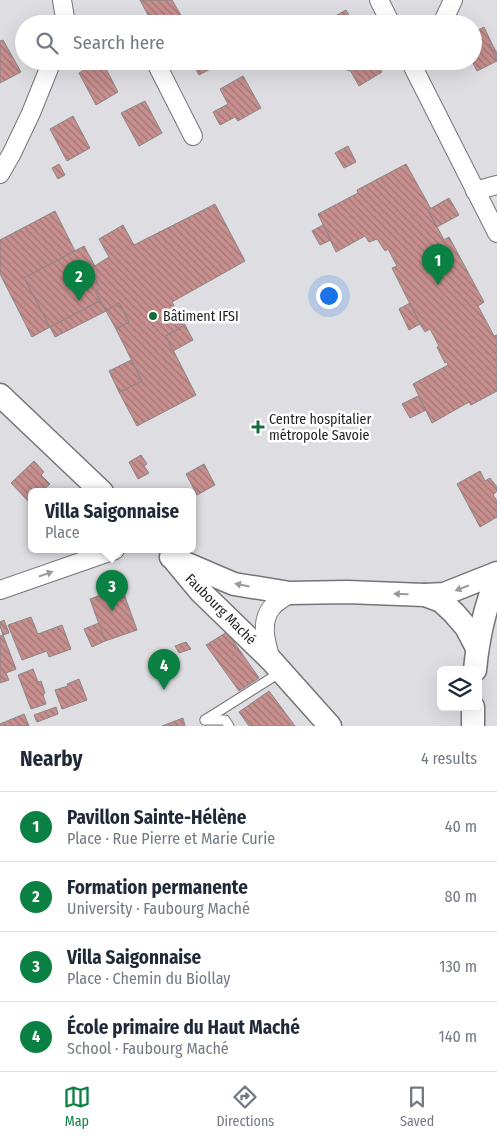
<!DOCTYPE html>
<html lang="en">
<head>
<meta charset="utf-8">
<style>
  body { margin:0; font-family:"Fira Sans Condensed",sans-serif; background:#f6f6f7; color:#1f2937 }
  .controls { position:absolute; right:15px; bottom:15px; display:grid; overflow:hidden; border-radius:8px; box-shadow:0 5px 20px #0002 }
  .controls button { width:45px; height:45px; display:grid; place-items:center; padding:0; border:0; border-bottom:1px solid #e0e1e3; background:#fff; color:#1f2937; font:25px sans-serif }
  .you { position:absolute; left:328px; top:295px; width:18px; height:18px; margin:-12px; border:4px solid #fff; border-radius:50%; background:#1a73e8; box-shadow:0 0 0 8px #1a73e833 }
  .badge { display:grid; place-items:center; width:32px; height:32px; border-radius:50%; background:#0b8043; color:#fff; font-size:16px; font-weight:700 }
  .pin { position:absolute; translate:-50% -41px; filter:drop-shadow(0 1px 2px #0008) }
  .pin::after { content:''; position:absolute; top:26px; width:18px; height:15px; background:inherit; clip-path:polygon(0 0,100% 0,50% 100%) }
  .popup { position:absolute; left:28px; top:488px; width:168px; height:65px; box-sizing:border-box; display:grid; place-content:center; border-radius:8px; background:#fff; filter:drop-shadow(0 1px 4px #0005); font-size:16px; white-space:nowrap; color:#747a83 }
  .popup b { font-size:19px; color:#1f2937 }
  .popup::after { content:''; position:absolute; left:50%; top:100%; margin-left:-10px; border:10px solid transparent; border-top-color:#fff }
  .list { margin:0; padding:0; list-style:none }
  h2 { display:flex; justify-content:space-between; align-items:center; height:65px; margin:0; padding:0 20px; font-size:21px }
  h2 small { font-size:16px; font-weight:400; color:#747a83 }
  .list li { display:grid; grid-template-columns:32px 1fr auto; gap:15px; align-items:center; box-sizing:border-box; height:70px; padding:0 20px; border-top:1px solid #e0e1e3 }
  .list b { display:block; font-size:19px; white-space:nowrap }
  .list p { margin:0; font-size:16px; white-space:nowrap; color:#747a83 }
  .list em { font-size:16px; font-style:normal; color:#747a83 }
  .icon { flex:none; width:28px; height:28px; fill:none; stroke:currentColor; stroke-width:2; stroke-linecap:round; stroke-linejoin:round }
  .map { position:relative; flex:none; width:497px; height:726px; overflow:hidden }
  .search { position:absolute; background:#fff; box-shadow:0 5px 20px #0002; left:15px; right:15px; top:15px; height:55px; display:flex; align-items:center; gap:12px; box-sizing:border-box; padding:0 18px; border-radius:28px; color:#747a83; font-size:19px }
  .sheet { height:345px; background:#fff }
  nav { display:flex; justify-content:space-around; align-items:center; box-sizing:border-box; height:70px; border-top:1px solid #e0e1e3; background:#fff; font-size:14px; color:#747a83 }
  nav a { display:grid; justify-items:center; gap:2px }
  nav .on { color:#0b8043 }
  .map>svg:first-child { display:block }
  .building { fill:url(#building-back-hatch); stroke:#8b8686 }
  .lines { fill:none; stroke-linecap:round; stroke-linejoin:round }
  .service-casing { stroke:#747578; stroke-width:11 }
  .minor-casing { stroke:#747578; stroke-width:20 }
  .tertiary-casing { stroke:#747578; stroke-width:25 }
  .service { stroke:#fff; stroke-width:9 }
  .minor { stroke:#fff; stroke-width:18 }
  .tertiary { stroke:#fff; stroke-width:22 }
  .oneway { fill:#9a9a9b }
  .poi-dot { fill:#186b3c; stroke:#fff; stroke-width:2 }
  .labels { text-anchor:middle; stroke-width:5; stroke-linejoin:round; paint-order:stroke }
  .poi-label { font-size:14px; fill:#1f1f21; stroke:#fff; text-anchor:start }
  .street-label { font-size:14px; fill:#1f1f21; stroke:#fff }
</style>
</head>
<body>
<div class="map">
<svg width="497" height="726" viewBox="0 0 497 726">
  <defs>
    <pattern id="building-back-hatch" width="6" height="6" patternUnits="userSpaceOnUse" patternTransform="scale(1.25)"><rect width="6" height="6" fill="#c78f8e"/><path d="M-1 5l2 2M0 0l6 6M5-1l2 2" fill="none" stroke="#a17474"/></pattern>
  </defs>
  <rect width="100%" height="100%" fill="#dedee2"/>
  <g class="building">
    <polygon points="140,0 172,0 182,17 171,24 157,24 151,14 148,15"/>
    <polygon points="346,10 354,24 323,24 323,23"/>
    <polygon points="484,27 492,44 489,45 497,61 477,71 472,61 473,61 473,33"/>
    <polygon points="3,40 21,72 0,83 0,41"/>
    <polygon points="492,44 497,53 497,61 489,45"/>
    <polygon points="99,61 102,61 118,92 96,105 79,73"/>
    <polygon points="191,61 221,61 222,63 199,75"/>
    <polygon points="343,61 376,61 382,72 359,86 350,70 348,71"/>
    <polygon points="243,76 261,108 238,121 235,117 220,125 213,112 228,104 220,89"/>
    <polygon points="145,101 162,133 139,146 121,113"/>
    <polygon points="73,116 90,148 67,161 50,129"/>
    <polygon points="348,146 356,162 344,168 335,153"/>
    <polygon points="59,164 65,175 58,179 52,168"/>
    <polygon points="406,164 431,209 428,210 444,240 449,237 484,302 478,306 494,336 497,335 497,391 471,405 469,402 432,423 413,384 448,365 447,362 445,363 437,347 439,346 430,329 425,332 420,324 392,268 397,266 388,249 385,251 377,239 369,242 365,236 336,252 318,214 358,193 357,190"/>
    <polygon points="449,198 459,215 437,227 428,210"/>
    <polygon points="215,204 245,261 172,302 185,325 166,336 196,395 137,426 119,392 142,381 116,329 129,322 119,303 106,311 95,291 100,288 90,269 109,257 99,239 123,225 134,245"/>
    <polygon points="55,211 75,251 24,278 50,327 32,337 0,274 0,240"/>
    <polygon points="323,225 331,240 320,245 312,231"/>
    <polygon points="84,246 95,266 90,269 100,288 95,291 100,301 50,327 24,278"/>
    <polygon points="100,301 106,311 55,337 50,327"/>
    <polygon points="119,303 129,322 116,329 106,311"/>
    <polygon points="410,303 420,324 409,330 399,309"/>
    <polygon points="185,325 193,340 173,351 166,336"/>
    <polygon points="131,360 142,381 119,392 109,371"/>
    <polygon points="418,396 426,410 410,418 402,404"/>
    <polygon points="141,455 147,464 144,466 149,473 138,479 129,462"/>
    <polygon points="34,461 44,472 41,475 50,484 41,492 32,492 32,502 30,503 11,483"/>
    <polygon points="204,464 215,485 197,495 186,474"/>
    <polygon points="480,471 485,481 490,478 497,487 497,491 493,495 497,501 497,517 480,527 457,484"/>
    <polygon points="121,581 125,583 127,588 124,594 137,630 105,641 90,599 114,590 116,583"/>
    <polygon points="31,617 38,634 62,625 71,649 49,657 47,651 22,660 8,625"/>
    <polygon points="4,620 9,633 3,635 0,626 0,622"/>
    <polygon points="99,623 105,641 92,647 84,629"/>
    <polygon points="227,632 259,678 239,691 206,645"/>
    <polygon points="3,635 16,669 6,673 9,680 0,683 0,636"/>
    <polygon points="186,642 191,649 179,653 175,646"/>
    <polygon points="33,669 38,682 41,681 45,693 43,695 46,704 31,709 18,675"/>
    <polygon points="79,679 87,700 62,709 55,690 68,686 67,684"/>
    <polygon points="269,691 295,726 249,726 239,712"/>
    <polygon points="56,707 58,714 37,722 34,715"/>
    <polygon points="24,714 29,726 0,726 0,724"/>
    <polygon points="183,718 185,726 162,726"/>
  </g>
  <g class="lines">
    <defs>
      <g id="service">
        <polyline points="205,720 281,672"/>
        <polyline points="205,720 225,720 229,726"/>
      </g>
      <g id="minor">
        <polyline points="62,0 66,24"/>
        <polyline points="379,0 391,24"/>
        <polyline points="442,24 453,0"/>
        <polyline points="155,61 193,136"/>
        <polyline points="410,61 497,233"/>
        <polyline points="0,174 12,153 31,113 52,61"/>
        <polyline points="475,191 497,185"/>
        <polyline points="0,590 115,550"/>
        <path d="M271,660C266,643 259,621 273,606C278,601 285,597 290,593"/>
      </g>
      <g id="tertiary">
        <polyline points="0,395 102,492"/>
        <polyline points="171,557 234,584 290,593 347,592 425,595 441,601 454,613 466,627 477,648"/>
        <polyline points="175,561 200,591 271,660 330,726"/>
        <polyline points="425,595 444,594 497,573"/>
        <path d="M475,670C478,637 485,607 497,577"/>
        <polyline points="473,726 473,707"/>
      </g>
    </defs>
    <use href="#service" class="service-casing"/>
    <use href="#minor" class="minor-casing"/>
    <use href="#tertiary" class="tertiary-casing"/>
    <use href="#service" class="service"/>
    <use href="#minor" class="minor"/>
    <use href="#tertiary" class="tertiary"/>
  </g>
  <defs><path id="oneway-solid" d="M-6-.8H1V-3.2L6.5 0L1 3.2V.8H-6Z" transform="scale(1.25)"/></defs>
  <g class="oneway">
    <use href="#oneway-solid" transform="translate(46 574) rotate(-19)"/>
    <use href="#oneway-solid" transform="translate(242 585) rotate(-169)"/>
    <use href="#oneway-solid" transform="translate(462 588) rotate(159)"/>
    <use href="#oneway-solid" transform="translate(401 594) rotate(-178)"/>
  </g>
  <g class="poi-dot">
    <circle cx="153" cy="316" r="5"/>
    <path d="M255.5 419.5h5v5h5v5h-5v5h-5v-5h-5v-5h5z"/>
  </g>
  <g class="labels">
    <g class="poi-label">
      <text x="163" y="321">Bâtiment IFSI</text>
      <text x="269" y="424">Centre hospitalier<tspan x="269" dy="16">métropole Savoie</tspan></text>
    </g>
    <g class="street-label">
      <text transform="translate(221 609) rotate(45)" y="5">Faubourg Maché</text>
    </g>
  </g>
</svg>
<div class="controls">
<button><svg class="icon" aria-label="layers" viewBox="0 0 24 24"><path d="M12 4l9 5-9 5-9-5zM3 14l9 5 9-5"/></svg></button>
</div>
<div class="you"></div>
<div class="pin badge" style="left:438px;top:285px">1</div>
<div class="pin badge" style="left:79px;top:301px">2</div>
<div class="pin badge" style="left:112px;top:611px">3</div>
<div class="popup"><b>Villa Saigonnaise</b>Place</div>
<div class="pin badge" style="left:164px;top:690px">4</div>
<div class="search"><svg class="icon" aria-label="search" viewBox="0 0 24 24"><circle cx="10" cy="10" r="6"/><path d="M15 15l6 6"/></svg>Search here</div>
</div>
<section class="sheet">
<h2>Nearby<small>4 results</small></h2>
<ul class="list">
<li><span class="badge">1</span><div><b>Pavillon Sainte-Hélène</b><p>Place · Rue Pierre et Marie Curie</p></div><em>40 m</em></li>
<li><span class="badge">2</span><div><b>Formation permanente</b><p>University · Faubourg Maché</p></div><em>80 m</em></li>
<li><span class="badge">3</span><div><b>Villa Saigonnaise</b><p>Place · Chemin du Biollay</p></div><em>130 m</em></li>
<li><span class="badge">4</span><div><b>École primaire du Haut Maché</b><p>School · Faubourg Maché</p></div><em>140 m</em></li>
</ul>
</section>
<nav>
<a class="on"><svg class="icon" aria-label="map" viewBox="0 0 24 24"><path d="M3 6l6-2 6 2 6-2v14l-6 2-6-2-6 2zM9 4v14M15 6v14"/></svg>Map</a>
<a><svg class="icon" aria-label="directions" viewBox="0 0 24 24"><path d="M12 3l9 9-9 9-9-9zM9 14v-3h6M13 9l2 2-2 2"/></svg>Directions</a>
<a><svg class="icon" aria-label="saved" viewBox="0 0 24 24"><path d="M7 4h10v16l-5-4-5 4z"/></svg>Saved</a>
</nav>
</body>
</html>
